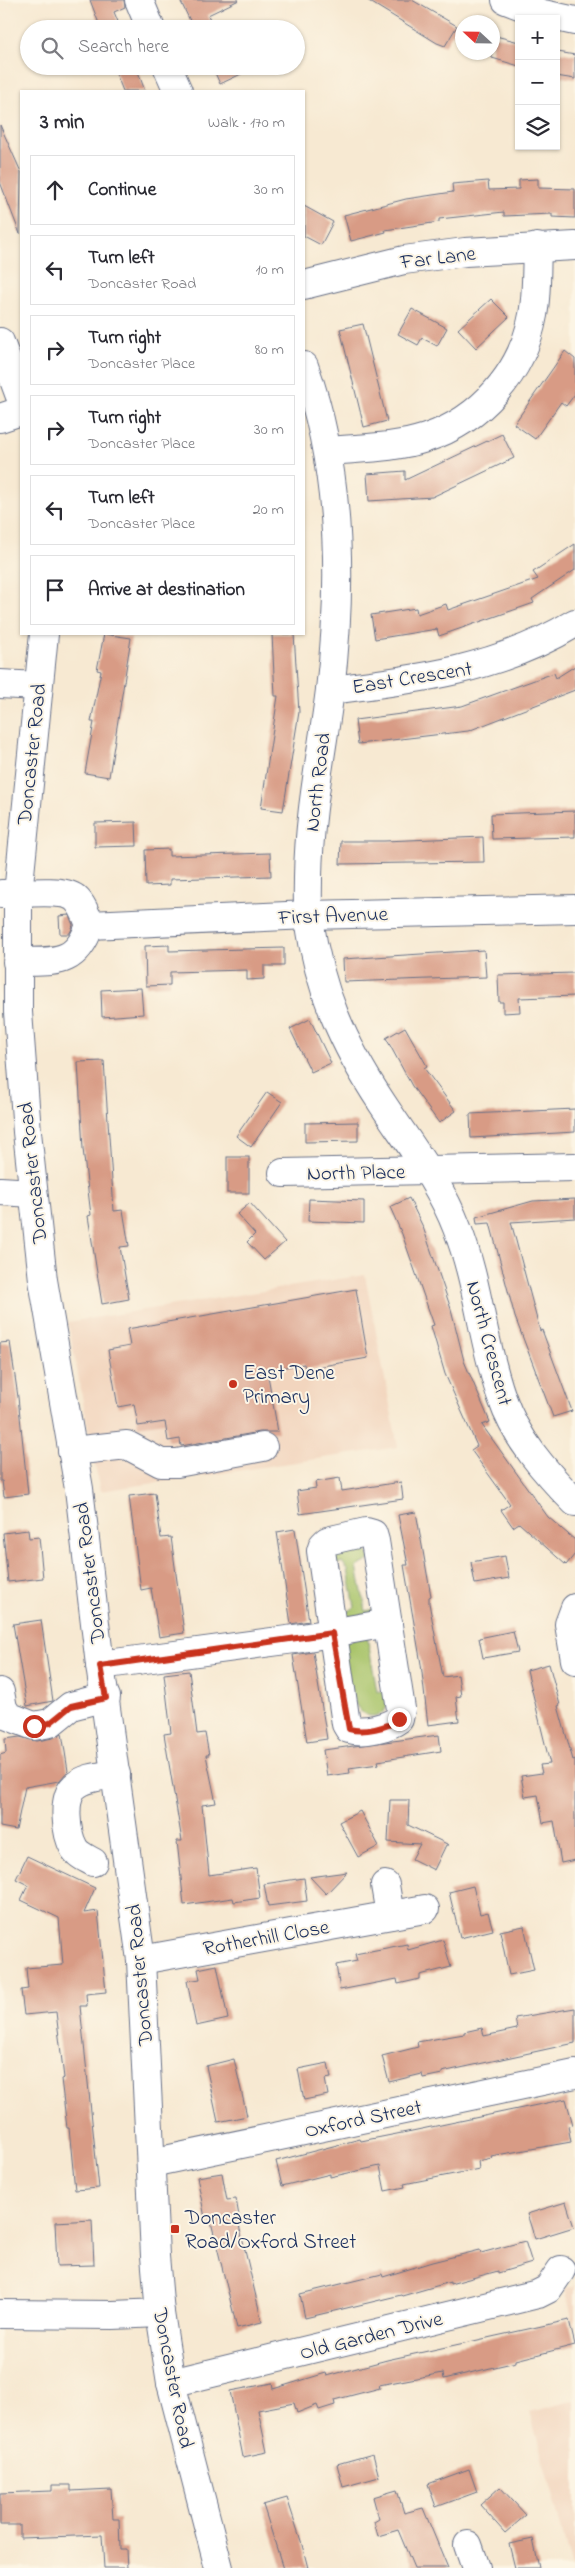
<!DOCTYPE html>
<html lang="en">
<head>
<meta charset="utf-8">
<style>
  body { margin:0; font-family:"Indie Flower",sans-serif; background:#f7f7f7; color:#2b2b33 }
  .controls { position:absolute; right:15px; top:15px; display:grid; overflow:hidden; border-radius:0px; box-shadow:0 1px 4px #0004 }
  .controls button { width:45px; height:45px; display:grid; place-items:center; padding:0; border:0; border-bottom:1px solid #e1e1e2; background:#fff; color:#2b2b33; font:25px sans-serif }
  .compass { position:absolute; left:455px; top:15px; width:45px; height:45px; border-radius:50%; background:#fff; box-shadow:0 1px 4px #0004; rotate:292deg }
  .stop { position:absolute; width:15px; height:15px; margin:-11px; border:4px solid #c8321e; border-radius:50%; background:#fff }
  .stop.end { background:#c8321e; border-color:#fff; box-shadow:0 1px 5px #0008 }
  .list { margin:0; padding:0; list-style:none }
  h2 { display:flex; justify-content:space-between; align-items:center; height:65px; margin:0; padding:0 20px; font-size:21px }
  h2 small { font-size:16px; font-weight:400; color:#7c7c81 }
  .list li { display:grid; grid-template-columns:32px 1fr auto; gap:15px; align-items:center; box-sizing:border-box; height:70px; margin:0 10px 10px; padding:0 10px; border:1px solid #e1e1e2; border-radius:0px }
  .list b { display:block; font-size:19px; white-space:nowrap }
  .list p { margin:0; font-size:16px; white-space:nowrap; color:#7c7c81 }
  .list em { font-size:16px; font-style:normal; color:#7c7c81 }
  .icon { flex:none; width:28px; height:28px; fill:none; stroke:currentColor; stroke-width:2; stroke-linecap:round; stroke-linejoin:round }
  .map { position:relative; flex:none; width:575px; height:2568px; overflow:hidden }
  .search { position:absolute; background:#fff; box-shadow:0 1px 4px #0004; left:20px; top:20px; width:285px; height:55px; display:flex; align-items:center; gap:12px; box-sizing:border-box; padding:0 18px; border-radius:28px; color:#7c7c81; font-size:19px }
  .panel { position:absolute; background:#fff; box-shadow:0 1px 4px #0004; left:20px; top:90px; width:285px; height:545px; border-radius:0px }
  .map>svg:first-child { display:block }
  .built { fill:#f2d5be }
  .green { fill:#a9c46b; stroke:#627a64 }
  .building { fill:#d89b85 }
  .lines { fill:none; stroke-linecap:round; stroke-linejoin:round }
  .minor-casing { stroke:#687087; stroke-width:30 }
  .minor { stroke:#fff; stroke-width:28 }
  .route { stroke:#c8321e; stroke-width:6 }
  .poi-dot { fill:#c8321e; stroke:#fcf5e5; stroke-width:2 }
  .labels { text-anchor:middle; stroke-width:4; stroke-linejoin:round; paint-order:stroke }
  .street-label { font-size:21px; fill:#1b2f5e; stroke:#fcf5e5 }
  .poi-label { font-size:21px; fill:#1b2f5e; stroke:#fcf5e5; text-anchor:start }
</style>
</head>
<body>
<div class="map">
<svg width="575" height="2568" viewBox="0 0 575 2568">
  <rect width="100%" height="100%" fill="#fcf5e5"/>
  <filter id="ink" filterUnits="userSpaceOnUse"><feTurbulence type="fractalNoise" baseFrequency=".02" numOctaves="2"/><feDisplacementMap in="SourceGraphic" scale="10" xChannelSelector="R" yChannelSelector="G"/><feConvolveMatrix kernelMatrix="1 2 1 2 8 2 1 2 1" color-interpolation-filters="sRGB"/></filter>
  <filter id="wash" filterUnits="userSpaceOnUse"><feTurbulence type="fractalNoise" baseFrequency=".0096" numOctaves="4" result="noise"/><feDisplacementMap in="SourceGraphic" scale="20" xChannelSelector="R" yChannelSelector="G"/><feGaussianBlur stdDeviation="1.12" result="paint"/><feColorMatrix in="noise" values="0 0 0 0 0 0 0 0 0 0 0 0 0 0 0 0 0 1.4 0 .05"/><feComposite in="paint" operator="in"/></filter>
  <g filter="url(#wash)">
    <rect width="100%" height="100%" fill="#f7e9d2"/>
    <g class="built">
      <polygon points="365,1275 398,1447 100,1491 68,1322"/>
      <polygon points="575,2286 575,2330 565,2288"/>
      <polygon points="575,2400 575,2568 572,2568 530,2412"/>
    </g>
    <g class="green">
      <polygon points="361,1542 371,1559 357,1567 366,1611 378,1608 378,1613 338,1618 355,1607 348,1570 342,1562 331,1567 331,1550"/>
      <path d="M367,1636L377,1691L389,1692C388,1701 388,1712 378,1715C348,1725 345,1661 341,1641Z"/>
    </g>
    <g id="blocks">
      <g class="building">
        <polygon points="90,0 124,0 125,7 114,12 121,29 101,29"/>
        <polygon points="180,0 239,0 208,15 214,29 194,29"/>
        <polygon points="367,0 412,0 457,26 445,46 437,43"/>
        <polygon points="492,35 519,42 519,66 492,58"/>
        <polygon points="558,52 575,55 575,79 556,76"/>
        <polygon points="113,66 136,66 145,91 123,91"/>
        <polygon points="212,66 258,66 220,84"/>
        <polygon points="0,125 21,172 20,234 0,182"/>
        <polygon points="538,179 538,188 575,189 575,218 552,217 552,214 504,216 504,212 439,219 439,222 385,230 386,232 351,241 344,215 406,199 453,192 452,184 488,181 489,190 519,189 519,180"/>
        <polygon points="304,206 333,222 321,245 304,236"/>
        <polygon points="491,299 509,317 476,348 458,329"/>
        <polygon points="412,309 447,328 437,346 422,338 418,345 398,334"/>
        <polygon points="363,324 387,421 364,427 340,329"/>
        <polygon points="565,351 575,359 575,394 566,406 561,402 535,439 514,424"/>
        <polygon points="502,434 514,458 432,497 369,501 367,474 405,471 405,480"/>
        <polygon points="575,544 575,570 532,599 534,603 439,636 437,629 375,639 371,615 416,608 417,614 446,604 448,610 538,579 533,572"/>
        <polygon points="104,634 131,638 109,777 85,773 94,722 91,722 101,671 97,670"/>
        <polygon points="272,634 294,634 299,712 283,811 261,808 278,696 275,696"/>
        <polygon points="575,666 575,690 468,731 358,744 355,720 462,706 554,673 556,678"/>
        <polygon points="575,811 575,837 492,839 491,814"/>
        <polygon points="136,822 137,846 95,847 95,823"/>
        <polygon points="483,837 484,862 340,864 341,841 384,841"/>
        <polygon points="169,849 169,856 270,853 271,876 170,879 170,885 146,886 145,850"/>
        <polygon points="69,915 73,925 71,931 69,934 60,934 59,916"/>
        <polygon points="169,945 169,951 284,948 284,966 264,966 264,979 247,980 247,970 170,972 170,985 146,986 145,946"/>
        <polygon points="484,950 486,977 344,982 343,959"/>
        <polygon points="575,973 575,996 519,998 520,1012 503,1013 503,1002 499,1002 498,975"/>
        <polygon points="141,988 143,1014 102,1017 101,990"/>
        <polygon points="310,1019 331,1063 311,1072 290,1029"/>
        <polygon points="405,1027 427,1066 424,1068 456,1111 439,1123 412,1086 386,1038"/>
        <polygon points="104,1061 114,1211 123,1210 129,1246 120,1247 129,1299 102,1304 88,1216 91,1215 83,1149 78,1062"/>
        <polygon points="267,1092 282,1102 251,1147 236,1136"/>
        <polygon points="575,1109 575,1132 471,1138 470,1114"/>
        <polygon points="358,1122 358,1141 305,1142 305,1123"/>
        <rect x="227" y="1157" width="22" height="36"/>
        <polygon points="409,1198 423,1227 451,1309 464,1361 490,1422 482,1425 548,1517 575,1540 575,1554 566,1565 519,1523 513,1527 501,1510 510,1504 471,1450 477,1446 445,1374 431,1326 434,1325 402,1234 390,1207"/>
        <polygon points="309,1199 364,1201 364,1223 308,1221"/>
        <polygon points="575,1199 575,1218 511,1222 540,1331 542,1330 572,1411 553,1417 515,1317 490,1223 477,1224 476,1217 533,1201"/>
        <polygon points="250,1203 285,1242 264,1260 247,1242 255,1234 237,1214"/>
        <polygon points="356,1289 368,1358 305,1369 304,1364 267,1370 278,1432 260,1432 181,1446 180,1439 168,1441 165,1422 138,1426 134,1404 118,1407 108,1350 130,1346 127,1329"/>
        <polygon points="10,1342 18,1397 28,1494 4,1497 2,1481 0,1481 0,1343"/>
        <polygon points="340,1478 342,1491 401,1482 403,1499 300,1514 297,1491 316,1488 315,1482"/>
        <polygon points="155,1493 161,1538 171,1537 184,1633 159,1637 151,1588 141,1590 129,1496"/>
        <polygon points="416,1512 431,1596 429,1597 429,1603 443,1677 458,1675 461,1696 456,1697 459,1721 428,1725 421,1664 404,1565 408,1565 398,1515"/>
        <polygon points="295,1529 309,1621 291,1624 277,1532"/>
        <polygon points="28,1530 29,1538 39,1537 43,1578 8,1582 3,1533"/>
        <polygon points="505,1556 509,1578 475,1584 471,1562"/>
        <polygon points="41,1620 53,1701 27,1706 13,1624"/>
        <polygon points="513,1631 518,1652 483,1658 479,1638"/>
        <polygon points="313,1652 327,1739 307,1742 293,1655"/>
        <polygon points="549,1664 560,1705 558,1706 573,1760 575,1759 575,1860 561,1863 554,1821 543,1823 538,1795 525,1797 521,1776 542,1773 540,1765 550,1764 527,1670"/>
        <polygon points="189,1671 197,1734 205,1733 209,1755 206,1755 216,1803 202,1805 209,1875 256,1868 260,1898 234,1902 233,1898 184,1905 177,1841 182,1841 164,1734 171,1733 164,1674"/>
        <polygon points="62,1733 68,1771 59,1781 25,1787 16,1830 0,1827 0,1755 6,1753 5,1739 20,1737 37,1741 53,1738"/>
        <polygon points="439,1735 441,1751 378,1761 379,1764 349,1768 350,1773 327,1776 323,1750"/>
        <polygon points="390,1800 409,1800 408,1825 449,1845 446,1845 434,1870 412,1859 420,1844 388,1842"/>
        <polygon points="360,1811 379,1846 358,1857 339,1822"/>
        <polygon points="27,1856 95,1888 84,1913 98,1911 106,1992 86,1994 87,2006 80,2006 99,2188 75,2190 69,2128 67,2128 61,2079 64,2078 56,2012 24,2015 21,1990 28,1989 26,1968 63,1965 59,1918 21,1900 28,1885 16,1879"/>
        <polygon points="347,1872 326,1894 310,1877"/>
        <polygon points="304,1878 307,1901 268,1906 264,1884"/>
        <polygon points="473,1886 480,1914 488,1912 493,1930 460,1938 449,1892"/>
        <polygon points="524,1926 534,1970 509,1975 500,1931"/>
        <polygon points="443,1940 451,1967 420,1975 420,1979 398,1984 397,1979 340,1990 336,1965 357,1961 355,1954 407,1944 408,1950"/>
        <polygon points="217,1965 228,2019 196,2026 187,1981 200,1979 198,1969"/>
        <polygon points="575,2008 575,2043 442,2072 442,2074 423,2078 422,2074 389,2082 382,2056 418,2047 417,2042 464,2034 464,2032 482,2028 484,2036 517,2029 515,2018"/>
        <polygon points="234,2059 247,2116 218,2122 206,2066"/>
        <polygon points="328,2063 331,2078 325,2079 328,2095 304,2100 298,2069"/>
        <polygon points="566,2099 573,2125 568,2126 571,2142 491,2156 492,2158 478,2161 479,2169 404,2184 405,2187 385,2191 380,2166 330,2177 330,2174 282,2186 276,2161 360,2139 361,2141 412,2131"/>
        <polygon points="222,2173 227,2200 236,2199 239,2216 237,2217 262,2322 237,2328 211,2222 206,2223 197,2177"/>
        <polygon points="566,2202 574,2227 535,2239 527,2214"/>
        <polygon points="92,2220 94,2265 57,2266 55,2222"/>
        <polygon points="525,2241 532,2263 498,2273 498,2271 450,2284 450,2282 402,2296 401,2295 305,2318 300,2294 382,2274 383,2277 432,2262 480,2250 481,2253"/>
        <polygon points="569,2320 575,2345 516,2360 516,2362 444,2379 443,2373 379,2385 380,2388 334,2400 335,2405 319,2410 317,2405 297,2413 294,2403 258,2410 267,2452 243,2457 230,2391 272,2383 273,2389 326,2373 327,2376 387,2360"/>
        <polygon points="373,2454 379,2477 343,2487 337,2464"/>
        <polygon points="469,2469 477,2492 436,2507 428,2484"/>
        <polygon points="52,2485 71,2485 71,2491 111,2489 113,2519 119,2519 120,2549 126,2549 127,2568 104,2568 102,2535 20,2538 20,2525 0,2525 0,2493 52,2491"/>
        <polygon points="500,2487 526,2515 505,2533 480,2505"/>
        <polygon points="397,2490 404,2513 423,2508 448,2568 414,2568 398,2530 378,2536 374,2522 379,2519 373,2497"/>
        <polygon points="287,2498 301,2541 308,2568 283,2568 263,2505"/>
        <polygon points="533,2539 539,2568 515,2568 509,2544"/>
      </g>
    </g>
  </g>
  <g filter="url(#ink)">
    <use href="#blocks" fill-opacity="0" stroke="#687087" stroke-width="1"/>
    <g class="lines">
      <defs>
        <g id="minor">
          <polyline points="139,0 151,29"/>
          <polyline points="506,0 543,14 575,21"/>
          <polyline points="167,66 178,91"/>
          <polyline points="304,285 404,260 465,252 575,246"/>
          <polyline points="0,342 21,399"/>
          <path d="M304,366C341,469 343,582 330,690C322,753 309,812 308,877C308,891 307,905 309,919C319,990 343,1044 382,1103C409,1144 440,1183 457,1228C479,1283 482,1343 502,1398C516,1439 545,1472 575,1502"/>
          <polyline points="0,418 21,411"/>
          <path d="M329,451C361,448 395,448 426,438C481,420 523,372 533,315C537,294 536,269 537,247"/>
          <polyline points="44,634 18,894 18,1012 27,1132 43,1280 79,1489 100,1665 141,1960 155,2256 160,2313 171,2383 219,2568"/>
          <polyline points="0,684 38,686"/>
          <path d="M330,690C416,680 500,669 575,623"/>
          <path d="M1,894C18,894 62,888 75,898C83,905 86,915 90,925C76,966 55,961 17,962"/>
          <polyline points="90,925 308,915 575,909"/>
          <polyline points="283,1173 575,1167"/>
          <polyline points="0,1191 33,1193"/>
          <polyline points="72,1451 127,1445 161,1463 177,1463 263,1447"/>
          <path d="M366,1532L373,1534L375,1541L401,1709L399,1719C387,1728 364,1733 349,1729L346,1724L321,1551L323,1545L327,1541Z"/>
          <polyline points="575,1608 569,1624 575,1660"/>
          <polyline points="100,1665 302,1638 388,1623"/>
          <polyline points="0,1692 3,1708 8,1716 34,1726 50,1723 71,1706 106,1697"/>
          <path d="M93,1862C86,1858 78,1855 74,1848C66,1834 62,1798 74,1787C84,1777 103,1776 116,1774"/>
          <polyline points="385,1885 390,1915"/>
          <polyline points="141,1960 425,1909"/>
          <polyline points="151,2163 575,2074"/>
          <polyline points="0,2314 113,2315 160,2313"/>
          <polyline points="171,2383 538,2294 548,2289 561,2270"/>
          <polyline points="468,2545 476,2568"/>
        </g>
      </defs>
      <use href="#minor" class="minor-casing"/>
      <use href="#minor" class="minor"/>
    </g>
  </g>
  <g class="lines" filter="url(#ink)">
    <path class="route" d="M34,1726L50,1723L71,1706L106,1698L100,1666L332,1633L349,1729C364,1733 387,1728 399,1719"/>
  </g>
  <g class="poi-dot">
    <circle cx="233" cy="1384" r="5"/>
    <rect x="170" y="2224" width="10" height="10" rx="2.5"/>
  </g>
  <g class="labels">
    <g class="street-label">
      <text transform="translate(438 257) rotate(-7)" y="7">Far Lane</text>
      <text transform="translate(412 677) rotate(-9)" y="7">East Crescent</text>
      <text transform="translate(31 754) rotate(-84)" y="7">Doncaster Road</text>
      <text transform="translate(317 782) rotate(-83)" y="7">North Road</text>
      <text transform="translate(333 915) rotate(-2)" y="7">First Avenue</text>
      <text transform="translate(356 1172) rotate(-1)" y="7">North Place</text>
      <text transform="translate(32 1173) rotate(-96)" y="7">Doncaster Road</text>
      <text transform="translate(490 1343) rotate(75)" y="7">North Crescent</text>
      <text transform="translate(89 1573) rotate(-97)" y="7">Doncaster Road</text>
      <text transform="translate(266 1937) rotate(-10)" y="7">Rotherhill Close</text>
      <text transform="translate(139 1975) rotate(-95)" y="7">Doncaster Road</text>
      <text transform="translate(363 2118) rotate(-12)" y="7">Oxford Street</text>
      <text transform="translate(371 2335) rotate(-14)" y="7">Old Garden Drive</text>
      <text transform="translate(174 2378) rotate(79)" y="7">Doncaster Road</text>
    </g>
    <g class="poi-label">
      <text x="243" y="1379">East Dene<tspan x="243" dy="24">Primary</tspan></text>
      <text x="185" y="2224">Doncaster<tspan x="185" dy="24">Road/Oxford Street</tspan></text>
    </g>
  </g>
</svg>
<div class="controls">
<button>+</button>
<button>−</button>
<button><svg class="icon" aria-label="layers" viewBox="0 0 24 24"><path d="M12 4l9 5-9 5-9-5zM3 14l9 5 9-5"/></svg></button>
</div>
<svg class="compass" viewBox="-18 -18 36 36"><path d="M0-13l5 13h-10z" fill="#e53935"/><path d="M0 13l5-13h-10z" fill="#7c7c81"/></svg>
<div class="stop" style="left:34px;top:1726px"></div>
<div class="stop end" style="left:399px;top:1719px"></div>
<div class="search"><svg class="icon" aria-label="search" viewBox="0 0 24 24"><circle cx="10" cy="10" r="6"/><path d="M15 15l6 6"/></svg>Search here</div>
<section class="panel">
<h2>3 min<small>Walk · 170 m</small></h2>
<ul class="list">
<li><svg class="icon" aria-label="ahead" viewBox="0 0 24 24"><path d="M12 20V5M6 11l6-6 6 6"/></svg><div><b>Continue</b></div><em>30 m</em></li>
<li><svg class="icon" aria-label="left" viewBox="0 0 24 24"><path d="M17 20v-9H6M10 6l-5 5 5 5"/></svg><div><b>Turn left</b><p>Doncaster Road</p></div><em>10 m</em></li>
<li><svg class="icon" aria-label="right" viewBox="0 0 24 24"><path d="M7 20v-9h11M14 6l5 5-5 5"/></svg><div><b>Turn right</b><p>Doncaster Place</p></div><em>80 m</em></li>
<li><svg class="icon" aria-label="right" viewBox="0 0 24 24"><path d="M7 20v-9h11M14 6l5 5-5 5"/></svg><div><b>Turn right</b><p>Doncaster Place</p></div><em>30 m</em></li>
<li><svg class="icon" aria-label="left" viewBox="0 0 24 24"><path d="M17 20v-9H6M10 6l-5 5 5 5"/></svg><div><b>Turn left</b><p>Doncaster Place</p></div><em>20 m</em></li>
<li><svg class="icon" aria-label="arrive" viewBox="0 0 24 24"><path d="M6 21V4h12l-3 4 3 4H6"/></svg><div><b>Arrive at destination</b></div></li>
</ul>
</section>
</div>
</body>
</html>
